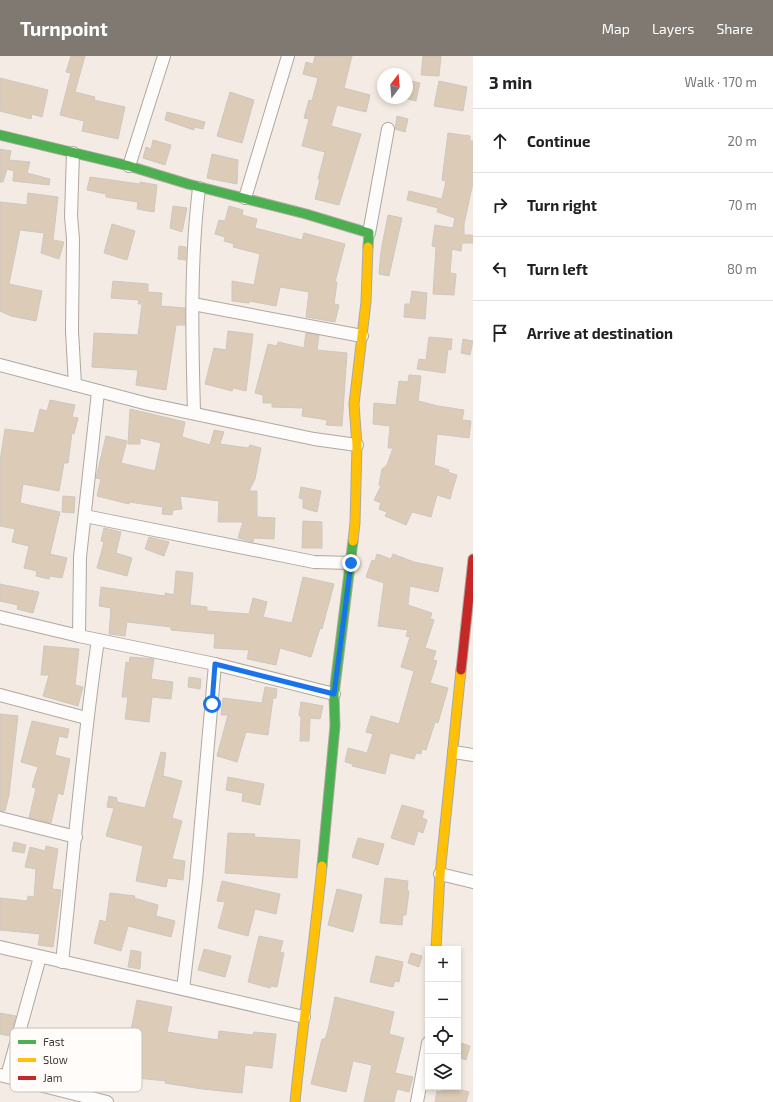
<!DOCTYPE html>
<html lang="en">
<head>
<meta charset="utf-8">
<style>
  :root { --surface:#fff; --page:#f6f6f6; --text:#202124; --muted:#757577; --line:#e0e0e0; --accent:#7f7972 }
  body { margin:0; font-family:"Exo 2",sans-serif; background:var(--page); color:var(--text) }
  .controls { position:absolute; right:12px; bottom:12px; display:grid; overflow:hidden; border-radius:0px; box-shadow:0 2px 6px #0003 }
  .controls button { width:36px; height:36px; display:grid; place-items:center; padding:0; border:0; border-bottom:1px solid var(--line); background:var(--surface); color:var(--text); font:20px sans-serif }
  .compass { position:absolute; left:377px; top:12px; width:36px; height:36px; border-radius:50%; background:var(--surface); box-shadow:0 2px 6px #0003; rotate:16deg }
  .stop { position:absolute; width:12px; height:12px; margin:-9px; border:3px solid #1a73e8; border-radius:50%; background:#fff }
  .stop.end { background:#1a73e8; border-color:#fff; box-shadow:0 1px 4px #0008 }
  .list { margin:0; padding:0; list-style:none }
  h2 { display:flex; justify-content:space-between; align-items:center; height:52px; margin:0; padding:0 16px; font-size:17px }
  h2 small { font-size:13px; font-weight:400; color:var(--muted) }
  .list li { display:grid; grid-template-columns:26px 1fr auto; gap:12px; align-items:center; box-sizing:border-box; height:64px; padding:0 16px; border-top:1px solid var(--line) }
  .list b { display:block; font-size:15px; white-space:nowrap }
  .list em { font-size:13px; font-style:normal; color:var(--muted) }
  .icon { flex:none; width:22px; height:22px; fill:none; stroke:currentColor; stroke-width:2; stroke-linecap:round; stroke-linejoin:round }
  .map { position:relative; flex:none; width:473px; height:1046px; overflow:hidden }
  header { display:flex; align-items:center; gap:24px; box-sizing:border-box; height:56px; padding:0 20px; background:var(--accent); color:#fff }
  header strong { font-size:19px }
  nav { display:flex; gap:22px; margin-inline-start:auto; font-size:14px }
  main { display:flex }
  aside { flex:1; background:var(--surface) }
  .map>svg:first-child { display:block }
  .building { fill:#dbcbb7; stroke:#cec8c1 }
  .lines { fill:none; stroke-linecap:round; stroke-linejoin:round }
  .street-casing { stroke:#aea8a1; stroke-width:14 }
  .fast-casing { stroke:#aea8a1; stroke-width:11 }
  .slow-casing { stroke:#aea8a1; stroke-width:11 }
  .jam-casing { stroke:#aea8a1; stroke-width:11 }
  .street { stroke:#fdfcfb; stroke-width:12 }
  .fast { stroke:#4caf50; stroke-width:9 }
  .slow { stroke:#ffc107; stroke-width:9 }
  .jam { stroke:#c62828; stroke-width:9 }
  .route { stroke:#1a73e8; stroke-width:5 }
  .key { fill:#fffcf9; stroke:#c6c2be; stroke-width:1 }
  .key-label { font-size:11px; fill:#403b34 }
</style>
</head>
<body>
<header>
<strong>Turnpoint</strong>
<nav><a>Map</a><a>Layers</a><a>Share</a></nav>
</header>
<main>
<div class="map">
<svg width="473" height="1046" viewBox="0 0 473 1046">
  <rect width="100%" height="100%" fill="#f4ece4"/>
  <!-- building -->
  <g class="building">
    <polygon points="71,0 85,0 75,36 95,41 94,44 125,51 118,83 82,75 84,65 60,59 71,17 66,16"/>
    <polygon points="315,0 352,0 344,32 370,39 366,56 337,49 331,70 361,78 339,149 315,143 320,123 318,123 325,96 302,90 309,63 304,62 309,44 312,45 318,22 303,18 306,6 313,8"/>
    <polygon points="423,0 441,0 439,20 421,19"/>
    <polygon points="0,22 48,34 42,61 32,58 31,63 0,55"/>
    <polygon points="407,24 420,27 416,45 407,43"/>
    <polygon points="439,25 467,31 463,55 434,50"/>
    <polygon points="230,36 254,44 242,87 217,80"/>
    <polygon points="167,56 205,66 203,73 194,71 194,74 165,64"/>
    <polygon points="397,60 408,63 405,76 395,73"/>
    <polygon points="448,77 470,80 470,85 473,85 473,127 464,168 464,179 473,179 473,187 462,187 461,195 452,193 450,217 456,218 454,239 433,238 436,191 432,190 435,169 453,172 455,162 437,156 438,152 407,144 409,135 442,143 446,125 442,124"/>
    <polygon points="153,84 171,89 165,109 143,102 146,91 151,93"/>
    <polygon points="0,93 11,95 9,104 30,106 27,117 50,123 49,129 13,125 14,115 7,113 3,126 0,126"/>
    <polygon points="212,98 238,104 237,128 207,122"/>
    <polygon points="90,121 140,128 140,126 157,129 154,156 137,153 138,146 106,141 106,138 87,134"/>
    <polygon points="28,137 58,141 53,184 64,186 59,203 41,197 44,177 20,174 9,228 42,235 36,265 11,260 0,255 0,146 27,149"/>
    <polygon points="173,150 187,152 182,176 170,172"/>
    <polygon points="229,150 243,154 242,159 257,163 255,172 302,184 304,177 345,188 335,226 337,226 334,248 339,249 335,266 306,261 309,236 280,231 276,250 249,245 249,247 232,245 232,225 254,229 260,198 233,191 234,188 224,185 225,181 215,178 219,164 225,165"/>
    <polygon points="388,159 402,162 389,220 379,218 381,195"/>
    <polygon points="112,168 135,175 127,204 104,197"/>
    <polygon points="179,190 186,191 186,204 178,203"/>
    <polygon points="113,225 148,228 148,236 162,237 161,250 185,252 185,269 176,269 166,334 136,329 138,314 92,311 94,277 138,279 142,248 138,248 139,244 111,242"/>
    <polygon points="412,235 427,237 425,263 404,261 405,248 410,248"/>
    <polygon points="228,275 253,278 246,335 233,332 232,335 205,328 214,292 226,294"/>
    <polygon points="306,277 319,279 317,294 347,297 342,370 326,369 327,364 302,360 303,352 272,351 272,347 263,347 263,339 255,337 268,288 277,290 278,286 304,292"/>
    <polygon points="429,281 452,283 451,294 448,293 445,317 417,313 419,303 426,304"/>
    <polygon points="463,283 473,285 470,299 461,297"/>
    <polygon points="409,319 421,320 418,345 438,350 464,354 462,364 471,365 469,382 437,378 434,409 449,414 448,416 457,419 450,443 437,439 431,461 412,456 406,469 385,460 387,456 379,453 381,447 374,444 381,430 379,429 382,413 387,409 393,392 388,392 390,370 373,368 374,347 396,349 399,325 408,326"/>
    <polygon points="50,344 75,349 72,361 78,362 74,378 72,377 68,407 64,407 59,435 23,428 20,447 60,456 50,498 67,502 62,522 50,520 49,523 36,520 37,515 24,512 29,490 12,486 15,473 0,470 0,405 5,373 34,377 40,353 47,355"/>
    <polygon points="130,353 185,366 182,381 210,389 214,374 224,376 220,388 248,392 250,389 261,392 255,423 249,435 257,435 257,461 275,462 274,483 254,482 253,486 238,482 243,466 218,466 219,445 180,440 182,453 173,454 172,459 162,458 163,451 129,446 129,448 97,440 101,423 96,422 106,380 127,385 121,407 155,415 161,387 140,382 140,388 128,388"/>
    <polygon points="301,431 321,435 317,456 303,452 303,443 299,442"/>
    <polygon points="63,440 75,441 74,457 62,456"/>
    <polygon points="303,465 322,466 322,492 302,492"/>
    <polygon points="104,472 121,476 116,497 132,502 127,520 97,512 104,486 101,485"/>
    <polygon points="149,481 169,486 164,500 145,493"/>
    <polygon points="377,498 391,503 393,498 414,506 443,512 438,536 410,530 408,549 432,557 430,563 434,564 425,592 436,595 433,604 437,605 430,627 448,632 438,667 435,666 426,694 422,693 421,698 416,697 414,703 390,697 385,718 352,710 353,708 345,706 348,692 367,697 373,678 366,676 371,660 399,668 414,615 401,611 410,581 406,580 408,574 378,570 384,527 366,521 372,504 375,505"/>
    <polygon points="176,515 193,517 190,549 207,551 207,555 249,558 253,542 267,546 263,561 292,567 303,521 334,528 322,573 320,572 311,601 280,592 276,609 247,603 249,594 214,592 215,578 171,574 171,571 127,566 125,580 109,578 111,552 99,550 101,531 165,540 165,537 174,539"/>
    <polygon points="0,528 39,536 33,557 17,553 18,549 0,545"/>
    <polygon points="44,590 79,593 75,629 83,631 78,650 43,640 49,619 41,619"/>
    <polygon points="130,601 154,603 151,623 173,626 171,643 152,641 149,666 125,663 128,641 122,641 126,606 129,607"/>
    <polygon points="189,621 201,623 200,633 188,631"/>
    <polygon points="265,631 277,633 276,642 273,642 268,679 246,676 237,706 217,700 228,659 221,659 223,642 262,647"/>
    <polygon points="301,646 323,650 320,663 310,662 309,685 300,685 301,660 299,660"/>
    <polygon points="0,658 18,660 9,739 5,755 0,755"/>
    <polygon points="32,665 69,673 67,682 59,680 55,699 70,703 63,739 58,737 51,767 29,762 36,732 32,731 38,711 21,706"/>
    <polygon points="161,696 166,697 163,720 182,725 172,762 182,765 172,803 185,805 183,824 168,822 166,831 136,825 143,790 106,780 114,752 107,751 109,740 117,742 117,746 145,752"/>
    <polygon points="228,721 264,728 260,749 242,745 243,737 226,734"/>
    <polygon points="402,749 424,755 422,762 427,764 423,777 418,775 414,789 391,782"/>
    <polygon points="228,777 255,778 254,781 300,784 297,822 225,817"/>
    <polygon points="358,782 384,788 378,809 352,801"/>
    <polygon points="14,786 26,789 24,797 12,795"/>
    <polygon points="46,790 58,793 52,833 61,834 53,891 38,889 40,878 0,874 0,842 27,845 28,840 34,841 36,813 25,811 30,791 45,795"/>
    <polygon points="385,822 408,825 407,835 409,835 406,859 403,859 402,869 380,867"/>
    <polygon points="222,825 280,838 276,858 255,853 248,880 218,872 225,846 217,845"/>
    <polygon points="337,833 362,839 353,876 328,869"/>
    <polygon points="110,837 135,840 134,842 158,849 156,860 175,865 171,881 128,870 121,895 94,887 100,864 106,866"/>
    <polygon points="259,880 283,885 280,896 284,897 277,931 271,930 270,932 248,926"/>
    <polygon points="204,893 231,900 225,921 198,914"/>
    <polygon points="131,894 141,896 140,913 128,911"/>
    <polygon points="411,897 422,900 419,911 408,907"/>
    <polygon points="376,900 403,906 399,926 395,925 393,931 370,926"/>
    <polygon points="335,941 394,956 389,978 404,982 395,1017 413,1021 409,1036 397,1033 394,1046 364,1046 372,1009 353,1005 346,1036 311,1028 322,983 325,983 328,974"/>
    <polygon points="137,944 172,951 167,976 218,984 219,975 253,979 254,976 276,978 272,1012 245,1009 242,1037 202,1033 165,1027 166,1025 128,1021 131,984 129,984"/>
    <polygon points="0,957 16,960 10,980 0,978"/>
    <polygon points="458,986 470,990 466,1004 458,1001"/>
    <polygon points="442,1031 458,1031 458,1033 469,1036 466,1046 435,1046 437,1035 441,1036"/>
  </g>
  <g class="lines">
    <defs>
      <g id="street">
        <polyline points="73,97 71,160 73,183 72,275 75,329"/>
        <polyline points="129,110 164,0"/>
        <polyline points="245,142 288,0"/>
        <polyline points="369,177 388,73"/>
        <polyline points="193,248 362,280"/>
        <polyline points="0,309 148,348 314,383 357,389"/>
        <path d="M194 356C192 282 190 206 199 132"/>
        <polyline points="85,460 314,506 351,507"/>
        <polyline points="0,561 79,580 215,608 334,638"/>
        <polyline points="79,580 80,501 98,336"/>
        <polyline points="0,639 86,662"/>
        <polyline points="454,696 473,699"/>
        <polyline points="0,762 76,781"/>
        <polyline points="440,818 473,826"/>
        <polyline points="0,891 304,961"/>
        <path d="M62 906C74 799 82 691 98 584"/>
        <polyline points="183,933 196,825 215,608"/>
        <polyline points="0,1019 107,1046"/>
        <polyline points="7,1020 40,901"/>
        <polyline points="417,1046 428,987"/>
      </g>
      <g id="fast">
        <polyline points="0,79 129,110 188,128 306,158 369,177 368,191"/>
        <polyline points="322,810 335,670 334,638 353,485"/>
      </g>
      <g id="slow">
        <polyline points="353,485 355,467 357,389 354,348 366,246 368,191"/>
        <polyline points="436,893 440,818 461,614"/>
        <path d="M295 1046C303 967 314 889 322 810"/>
      </g>
      <polyline id="jam" points="461,614 473,503"/>
    </defs>
    <!-- street casing -->
    <use href="#street" class="street-casing"/>
    <!-- fast casing -->
    <use href="#fast" class="fast-casing"/>
    <!-- slow casing -->
    <use href="#slow" class="slow-casing"/>
    <!-- jam casing -->
    <use href="#jam" class="jam-casing"/>
    <!-- street -->
    <use href="#street" class="street"/>
    <!-- fast -->
    <use href="#fast" class="fast"/>
    <!-- slow -->
    <use href="#slow" class="slow"/>
    <!-- jam -->
    <use href="#jam" class="jam"/>
  </g>
  <g class="lines">
    <!-- route -->
    <polyline class="route" points="212,648 215,608 334,638 351,507"/>
  </g>
  <!-- legend -->
  <rect x="10" y="972" width="132" height="64" rx="6" class="key"/>
  <rect x="18" y="984" width="18" height="4" fill="#4caf50"/>
  <rect x="18" y="1002" width="18" height="4" fill="#ffc107"/>
  <rect x="18" y="1020" width="18" height="4" fill="#c62828"/>
  <g class="key-label">
    <text x="43" y="990">Fast</text>
    <text x="43" y="1008">Slow</text>
    <text x="43" y="1026">Jam</text>
  </g>
</svg>
<div class="controls">
<button>+</button>
<button>−</button>
<button><svg class="icon" aria-label="locate" viewBox="0 0 24 24"><circle cx="12" cy="12" r="6"/><path d="M12 2v4M12 18v4M2 12h4M18 12h4"/></svg></button>
<button><svg class="icon" aria-label="layers" viewBox="0 0 24 24"><path d="M12 4l9 5-9 5-9-5zM3 14l9 5 9-5"/></svg></button>
</div>
<svg class="compass" viewBox="-18 -18 36 36"><path d="M0-13l5 13h-10z" fill="#e53935"/><path d="M0 13l5-13h-10z" fill="#757577"/></svg>
<div class="stop" style="left:212px;top:648px"></div>
<div class="stop end" style="left:351px;top:507px"></div>
</div>
<aside>
<h2>3 min<small>Walk · 170 m</small></h2>
<ul class="list">
<li><svg class="icon" aria-label="ahead" viewBox="0 0 24 24"><path d="M12 20V5M6 11l6-6 6 6"/></svg><div><b>Continue</b></div><em>20 m</em></li>
<li><svg class="icon" aria-label="right" viewBox="0 0 24 24"><path d="M7 20v-9h11M14 6l5 5-5 5"/></svg><div><b>Turn right</b></div><em>70 m</em></li>
<li><svg class="icon" aria-label="left" viewBox="0 0 24 24"><path d="M17 20v-9H6M10 6l-5 5 5 5"/></svg><div><b>Turn left</b></div><em>80 m</em></li>
<li><svg class="icon" aria-label="arrive" viewBox="0 0 24 24"><path d="M6 21V4h12l-3 4 3 4H6"/></svg><div><b>Arrive at destination</b></div></li>
</ul>
</aside>
</main>
</body>
</html>
